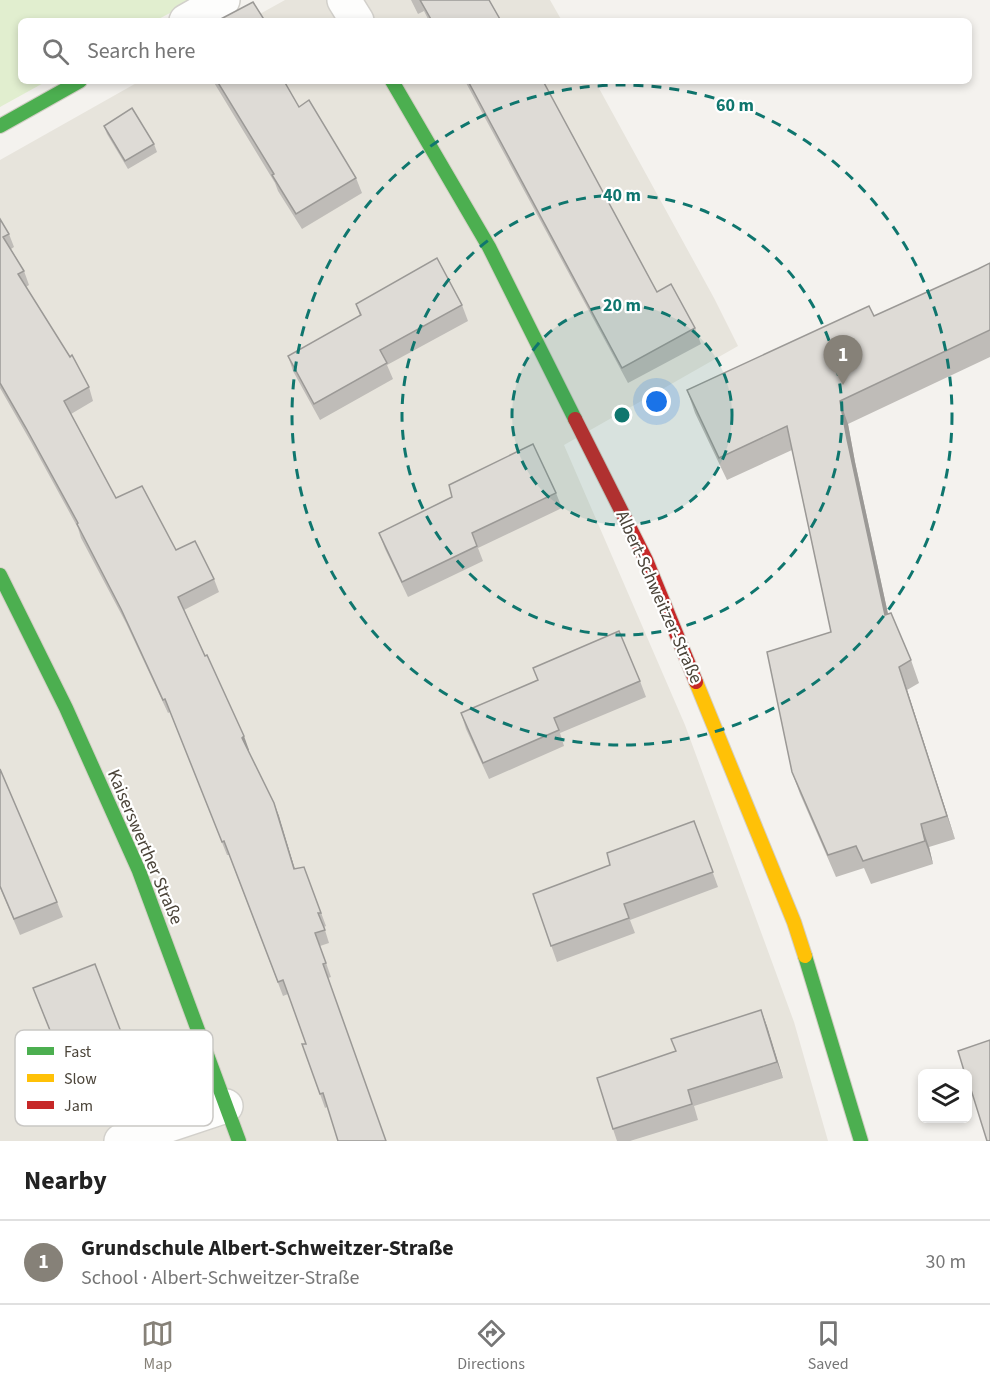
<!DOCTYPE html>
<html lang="en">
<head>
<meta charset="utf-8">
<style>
  :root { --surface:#fff; --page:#f2f2f2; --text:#222; --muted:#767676; --line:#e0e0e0; --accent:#868178 }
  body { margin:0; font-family:"Source Sans 3",sans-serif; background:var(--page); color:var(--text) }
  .controls { position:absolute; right:18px; bottom:18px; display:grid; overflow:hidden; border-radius:9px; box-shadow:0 3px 9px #0003 }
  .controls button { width:54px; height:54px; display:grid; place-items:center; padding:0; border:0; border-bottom:2px solid var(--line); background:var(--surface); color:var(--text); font:30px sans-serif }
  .you { position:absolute; left:657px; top:402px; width:21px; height:21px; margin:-15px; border:4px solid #fff; border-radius:50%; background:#1a73e8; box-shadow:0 0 0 9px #1a73e833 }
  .badge { display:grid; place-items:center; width:39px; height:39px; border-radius:50%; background:var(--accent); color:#fff; font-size:20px; font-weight:700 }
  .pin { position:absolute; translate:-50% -50px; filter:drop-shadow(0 2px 3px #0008) }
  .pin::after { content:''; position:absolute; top:32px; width:21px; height:18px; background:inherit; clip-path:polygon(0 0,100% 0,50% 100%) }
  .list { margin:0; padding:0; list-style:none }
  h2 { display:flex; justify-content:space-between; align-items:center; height:78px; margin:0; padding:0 24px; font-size:26px }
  h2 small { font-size:20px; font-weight:400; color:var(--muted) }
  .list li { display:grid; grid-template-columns:39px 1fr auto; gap:18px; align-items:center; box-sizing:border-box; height:84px; padding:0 24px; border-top:2px solid var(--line) }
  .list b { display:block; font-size:22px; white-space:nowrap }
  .list p { margin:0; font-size:20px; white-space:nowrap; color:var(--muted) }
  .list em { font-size:20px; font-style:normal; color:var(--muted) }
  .icon { flex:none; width:33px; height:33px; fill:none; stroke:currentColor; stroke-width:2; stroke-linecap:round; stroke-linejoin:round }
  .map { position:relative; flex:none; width:990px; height:1141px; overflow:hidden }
  .search { position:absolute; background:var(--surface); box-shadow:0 3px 9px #0003; left:18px; right:18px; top:18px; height:66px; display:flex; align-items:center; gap:15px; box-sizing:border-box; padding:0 21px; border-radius:9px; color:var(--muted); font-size:22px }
  .sheet { height:162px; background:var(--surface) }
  nav { display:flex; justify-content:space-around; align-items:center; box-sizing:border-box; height:84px; border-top:2px solid var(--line); background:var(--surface); font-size:16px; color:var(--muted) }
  nav a { display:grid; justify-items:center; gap:3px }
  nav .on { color:var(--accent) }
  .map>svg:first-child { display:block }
  .residential { fill:#e7e4dc }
  .green { fill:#e1eecf }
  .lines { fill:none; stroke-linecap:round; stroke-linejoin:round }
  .street-casing { stroke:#d2d0cb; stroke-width:36 }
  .fast-casing { stroke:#d3cfc5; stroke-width:16 }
  .slow-casing { stroke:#d3cfc5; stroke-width:16 }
  .jam-casing { stroke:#d3cfc5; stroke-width:16 }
  .street { stroke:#fdfdfc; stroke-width:33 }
  .fast { stroke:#4caf50; stroke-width:14 }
  .slow { stroke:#ffc107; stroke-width:14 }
  .jam { stroke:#c62828; stroke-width:14 }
  .wall { fill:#bfbcb8 }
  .shaded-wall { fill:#9b9996 }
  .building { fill:#dedbd6; stroke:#9b9996; stroke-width:1.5 }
  .ring { fill:none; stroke:#0f766e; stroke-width:3; stroke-dasharray:10 8 }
  .labels { text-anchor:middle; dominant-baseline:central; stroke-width:4.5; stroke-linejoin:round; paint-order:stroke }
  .street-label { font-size:18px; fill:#4b4439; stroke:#fff }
  .key { fill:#fff; stroke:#c9c7c4; stroke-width:1.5 }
  .key-label { font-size:16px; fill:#4b4439 }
  .centre { fill:#0f766e; stroke:#fff; stroke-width:3 }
  .ring-label { font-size:18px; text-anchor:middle; font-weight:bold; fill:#0f766e; stroke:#fff; stroke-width:4.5; stroke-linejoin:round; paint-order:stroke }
</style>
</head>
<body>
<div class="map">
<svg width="990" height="1141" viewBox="0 0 990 1141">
  <rect width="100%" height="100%" fill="#f4f2ee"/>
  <!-- residential -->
  <g class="residential">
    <polygon points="285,0 550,0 562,21 247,21"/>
    <polygon points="140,81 595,81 714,298 738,346 564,445 685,725 794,1022 828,1141 0,1141 0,160"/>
  </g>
  <!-- green -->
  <polygon class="green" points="0,0 194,0 155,21 21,21 21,81 47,81 0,107"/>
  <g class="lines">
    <defs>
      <g id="street">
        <polyline points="344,0 357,21"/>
        <polyline points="186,21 223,0"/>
        <polyline points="121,1141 226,1106"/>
      </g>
      <g id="fast">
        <polyline points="392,81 489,247 575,419"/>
        <polyline points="0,126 80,81"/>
        <polyline points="0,575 66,708 139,871 239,1141"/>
        <polyline points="805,956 861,1141"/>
      </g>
      <polyline id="slow" points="696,682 794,922 805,956"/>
      <polyline id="jam" points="575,419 646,560 696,682"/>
    </defs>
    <!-- street casing -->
    <use href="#street" class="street-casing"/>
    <!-- fast casing -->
    <use href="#fast" class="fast-casing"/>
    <!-- slow casing -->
    <use href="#slow" class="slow-casing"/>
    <!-- jam casing -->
    <use href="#jam" class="jam-casing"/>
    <!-- street -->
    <use href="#street" class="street"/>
    <!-- fast -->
    <use href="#fast" class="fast"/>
    <!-- slow -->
    <use href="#slow" class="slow"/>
    <!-- jam -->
    <use href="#jam" class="jam"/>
  </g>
  <!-- wall -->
  <g class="wall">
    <polygon points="411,0 489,0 501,21 429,21 424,11 418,14"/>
    <polygon points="213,81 284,81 299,107 356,178 362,193 302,229 278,191 275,183"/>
    <polygon points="465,81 543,81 657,292 695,328 701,344 628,383"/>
    <polygon points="104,126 154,144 157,152 128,169 107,134"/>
    <polygon points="0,219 9,234 14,247 11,249 24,271 29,285 26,287 89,387 93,401 71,414 116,498 176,550 214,579 219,592 184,610 249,750 248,751 274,803 295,869 304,867 326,926 324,927 329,943 320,946 331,977 328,978 327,1107 325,1108 302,1044 306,1044 288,994 283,996 229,855 227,855 170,712 168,713 126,623 81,538 78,528 31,442 0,388"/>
    <polygon points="990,263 990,357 848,424 855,462 888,614 911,660 919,683 907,690 955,839 929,847 933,864 871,884 864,868 836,877 800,794 792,772 831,632 792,450 727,480 695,413 687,390 874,316 978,269"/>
    <polygon points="356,304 462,305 468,321 387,365 393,379 320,420 293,371 288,356 360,316"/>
    <polygon points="556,493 562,508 478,548 483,561 408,597 385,549 379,533"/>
    <polygon points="640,681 646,697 560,733 564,746 489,779 466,729 461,713"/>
    <polygon points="0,769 57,902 63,917 20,935 0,888"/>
    <polygon points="694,821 718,887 630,920 635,933 557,962 533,894 610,865"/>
    <polygon points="95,964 141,1087 82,1110 33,988"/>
    <polygon points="761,1010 783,1078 694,1106 698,1120 630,1141 617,1141 613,1129 676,1051"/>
  </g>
  <!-- shaded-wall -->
  <g class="shaded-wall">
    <polygon points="840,401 848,424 855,462 893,637 885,615 847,439"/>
    <polygon points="899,667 907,690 955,839 947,816"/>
    <polygon points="244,736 249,750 246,752 242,738"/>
    <polygon points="274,803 279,816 299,883 294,869"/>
    <polygon points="921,824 929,847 933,864 925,841"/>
    <polygon points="761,1010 767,1026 783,1078 777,1062"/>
  </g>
  <!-- building -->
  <g class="building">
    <polygon points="420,0 489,0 501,21 432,21"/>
    <polygon points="253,2 265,21 217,21"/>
    <polygon points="217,81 284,81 299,107 309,100 356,178 296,214 272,175 274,174"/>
    <polygon points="468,81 543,81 657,292 671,284 695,328 622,368"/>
    <polygon points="132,108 154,144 125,161 104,126"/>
    <polygon points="0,219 9,234 3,237 24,271 18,274 70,357 72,355 89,387 64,401 116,498 142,486 176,550 195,541 214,579 178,597 205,656 207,655 244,736 242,738 274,803 294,869 304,867 321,913 318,913 325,930 315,933 326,963 323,964 386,1141 338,1141 323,1093 320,1094 302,1044 306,1044 283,980 278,982 224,841 222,842 165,699 163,700 121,609 77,524 78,523 26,428 0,383"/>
    <polygon points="437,258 462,305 380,350 387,363 314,404 288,356 361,315 356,304"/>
    <polygon points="990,263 990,330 840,401 847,439 885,615 891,613 911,660 899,667 947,816 921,824 925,841 863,861 856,846 828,855 792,772 767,652 831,632 787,426 719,458 687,390 869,306 874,316 978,269"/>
    <polygon points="533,444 556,493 472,533 477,546 402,582 379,533 452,497 449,485"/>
    <polygon points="619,631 640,681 554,718 559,730 483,763 461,713 538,680 533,668"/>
    <polygon points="0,769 57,902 14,919 0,886"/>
    <polygon points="694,821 713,872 624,904 629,918 551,946 533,894 610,865 607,853"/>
    <polygon points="95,964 136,1071 76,1095 33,988"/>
    <polygon points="761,1010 777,1062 688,1090 692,1104 613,1129 597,1078 676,1051 671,1039"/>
    <polygon points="990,1040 990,1141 987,1141 968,1080 968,1074 965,1074 958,1051"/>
  </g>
  <!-- distance rings -->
  <circle cx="622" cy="415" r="110" fill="#0f766e" fill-opacity=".12"/>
  <g class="ring">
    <circle cx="622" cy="415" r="110"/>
    <circle cx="622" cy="415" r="220"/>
    <circle cx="622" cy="415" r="330"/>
  </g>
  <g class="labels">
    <!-- street labels -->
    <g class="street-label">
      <text transform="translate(659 597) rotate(66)">Albert-Schweitzer-Straße</text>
      <text transform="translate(145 847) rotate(67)">Kaiserswerther Straße</text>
    </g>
  </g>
  <!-- legend -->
  <rect x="15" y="1030" width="198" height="96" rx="9" class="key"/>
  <rect x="27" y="1047" width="27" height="8" fill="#4caf50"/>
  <rect x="27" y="1074" width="27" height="8" fill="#ffc107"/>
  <rect x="27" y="1101" width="27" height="8" fill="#c62828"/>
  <g class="key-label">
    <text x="64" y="1057">Fast</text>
    <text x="64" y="1084">Slow</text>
    <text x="64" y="1111">Jam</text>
  </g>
  <circle cx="622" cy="415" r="9" class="centre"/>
  <g class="ring-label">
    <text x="735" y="111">60 m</text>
    <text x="622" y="201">40 m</text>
    <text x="622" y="311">20 m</text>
  </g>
</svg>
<div class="controls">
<button><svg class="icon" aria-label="layers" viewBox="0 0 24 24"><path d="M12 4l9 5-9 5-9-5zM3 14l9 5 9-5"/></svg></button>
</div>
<div class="you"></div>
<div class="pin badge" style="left:843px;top:385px">1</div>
<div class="search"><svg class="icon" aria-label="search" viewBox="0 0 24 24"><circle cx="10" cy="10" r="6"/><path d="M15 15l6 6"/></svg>Search here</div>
</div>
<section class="sheet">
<h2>Nearby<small></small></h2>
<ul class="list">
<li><span class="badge">1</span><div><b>Grundschule Albert-Schweitzer-Straße</b><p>School · Albert-Schweitzer-Straße</p></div><em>30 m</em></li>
</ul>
</section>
<nav>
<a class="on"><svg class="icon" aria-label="map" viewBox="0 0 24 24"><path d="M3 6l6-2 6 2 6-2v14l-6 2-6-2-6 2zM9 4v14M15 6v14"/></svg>Map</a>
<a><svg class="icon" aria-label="directions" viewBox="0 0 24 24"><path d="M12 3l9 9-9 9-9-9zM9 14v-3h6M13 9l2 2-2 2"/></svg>Directions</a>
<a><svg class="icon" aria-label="saved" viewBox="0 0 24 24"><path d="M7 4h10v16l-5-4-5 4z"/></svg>Saved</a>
</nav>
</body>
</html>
